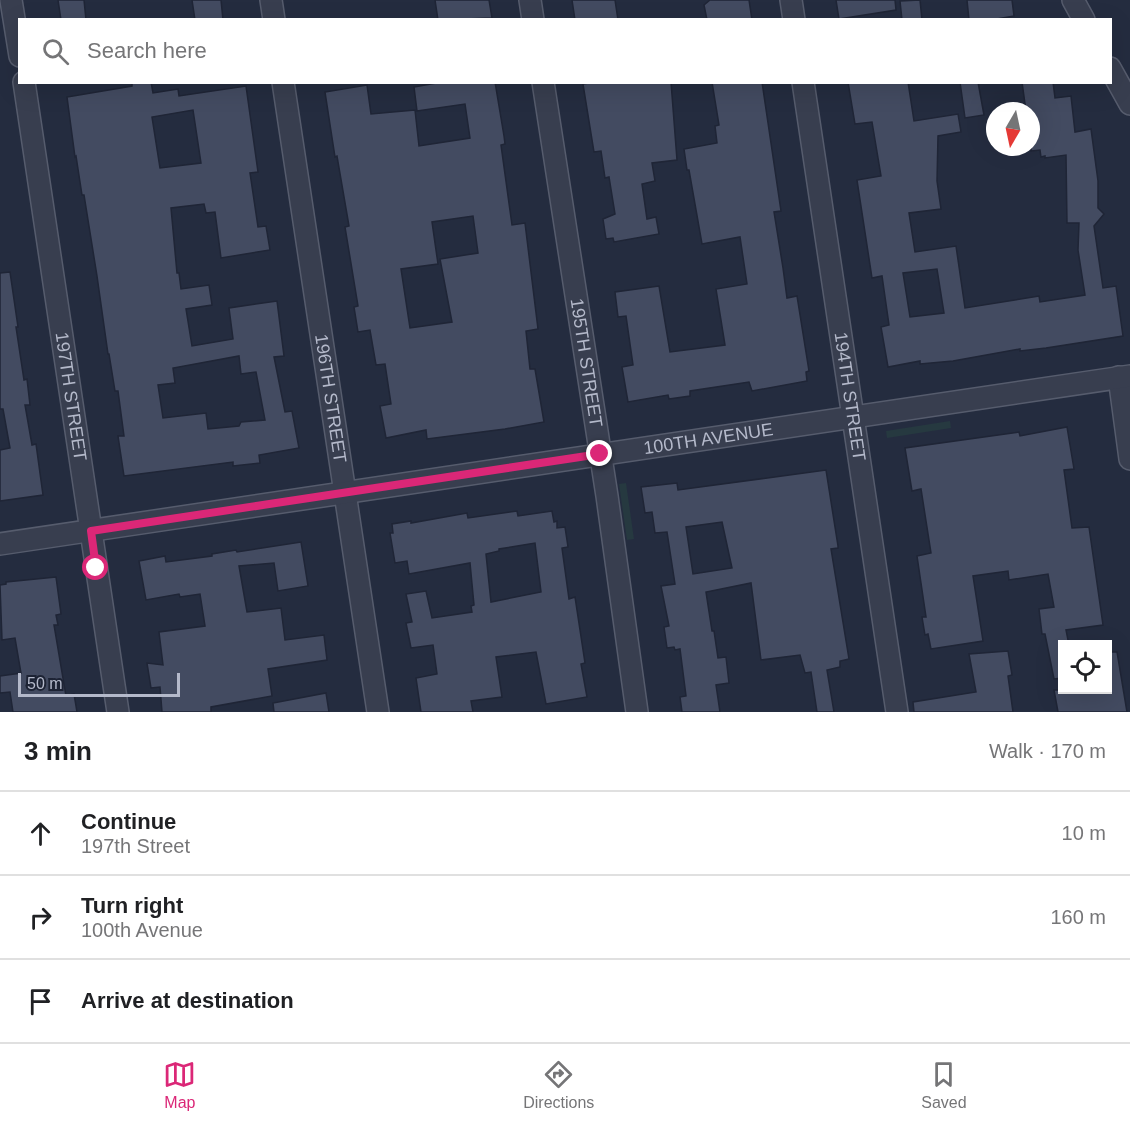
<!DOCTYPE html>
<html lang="en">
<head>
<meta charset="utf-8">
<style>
  :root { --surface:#fff; --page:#f2f2f2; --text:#202124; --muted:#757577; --line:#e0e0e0; --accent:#db2777 }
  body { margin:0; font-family:Arial,sans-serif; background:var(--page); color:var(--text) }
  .controls { position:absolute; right:18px; bottom:18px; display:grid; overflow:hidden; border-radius:0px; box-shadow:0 6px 24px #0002 }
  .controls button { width:54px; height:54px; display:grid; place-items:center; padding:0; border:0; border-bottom:2px solid var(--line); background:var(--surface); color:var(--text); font:30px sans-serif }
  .compass { position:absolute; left:986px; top:102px; width:54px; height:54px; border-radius:50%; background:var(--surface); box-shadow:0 6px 24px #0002; rotate:189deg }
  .scale { position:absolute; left:18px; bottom:15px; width:162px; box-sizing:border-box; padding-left:6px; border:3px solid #b4b9ca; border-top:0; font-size:16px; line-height:21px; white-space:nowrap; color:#b4b9ca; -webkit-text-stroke:4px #1d2334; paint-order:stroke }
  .stop { position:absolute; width:18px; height:18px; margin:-14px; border:4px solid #db2777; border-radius:50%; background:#fff }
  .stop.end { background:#db2777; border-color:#fff; box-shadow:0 2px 6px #0008 }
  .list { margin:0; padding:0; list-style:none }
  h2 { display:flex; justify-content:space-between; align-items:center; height:78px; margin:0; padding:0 24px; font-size:26px }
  h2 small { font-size:20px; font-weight:400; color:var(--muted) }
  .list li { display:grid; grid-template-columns:39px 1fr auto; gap:18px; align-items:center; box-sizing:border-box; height:84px; padding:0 24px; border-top:2px solid var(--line) }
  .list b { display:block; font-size:22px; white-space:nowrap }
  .list p { margin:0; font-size:20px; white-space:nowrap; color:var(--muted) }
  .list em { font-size:20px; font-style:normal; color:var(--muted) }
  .icon { flex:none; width:33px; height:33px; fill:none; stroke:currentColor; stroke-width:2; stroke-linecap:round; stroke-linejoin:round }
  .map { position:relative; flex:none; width:1130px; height:712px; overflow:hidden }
  .search { position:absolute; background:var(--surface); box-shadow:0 6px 24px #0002; left:18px; right:18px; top:18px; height:66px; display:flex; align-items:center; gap:15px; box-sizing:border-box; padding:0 21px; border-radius:0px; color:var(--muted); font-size:22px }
  .sheet { height:330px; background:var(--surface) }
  nav { display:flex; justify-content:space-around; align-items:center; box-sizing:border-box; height:84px; border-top:2px solid var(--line); background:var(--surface); font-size:16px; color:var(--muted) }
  nav a { display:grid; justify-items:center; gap:3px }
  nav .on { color:var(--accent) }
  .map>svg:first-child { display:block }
  .green { fill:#263940 }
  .building { fill:#434b61; stroke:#1f2536; stroke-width:1.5; fill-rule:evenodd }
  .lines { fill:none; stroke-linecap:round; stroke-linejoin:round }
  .minor-casing { stroke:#565c6d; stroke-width:24 }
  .minor { stroke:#383e4f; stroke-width:21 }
  .route { stroke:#db2777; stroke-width:8 }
  .labels { text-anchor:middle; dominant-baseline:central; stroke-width:4.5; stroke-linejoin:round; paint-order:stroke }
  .street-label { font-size:18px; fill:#b4b9ca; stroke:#1d2334 }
</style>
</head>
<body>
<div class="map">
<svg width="1130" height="712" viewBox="0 0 1130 712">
  <rect width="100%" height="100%" fill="#242c3f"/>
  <!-- green -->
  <g class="green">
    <polygon points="950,421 951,428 887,438 886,431"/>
    <polygon points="626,483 634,539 627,540 619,484"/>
  </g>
  <!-- building -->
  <g class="building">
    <polygon points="58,0 84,0 86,20 61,20"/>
    <polygon points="192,0 221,0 223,20 195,20"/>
    <polygon points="435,0 489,0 492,18 438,20"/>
    <polygon points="572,0 615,0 618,20 575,20"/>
    <polygon points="710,0 749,0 752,20 707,20 704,5"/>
    <polygon points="836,0 895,0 896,10 839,19"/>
    <polygon points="920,0 922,20 902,20 900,1"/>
    <polygon points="967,0 1012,0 1014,16 991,20 969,20"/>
    <path d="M132 82H151L153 93 178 89 179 96 246 86 258 172 250 173 258 227 266 226 270 250 221 258 215 212 206 213 204 204 171 208 177 273H179L181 289 209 285 212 305 186 309 192 346 233 339 229 308 277 301 284 356 274 357 285 412 292 411 299 448 259 455 260 463 233 466V462L124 476 118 436H124L118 391H115L109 354H108L97 276 84 195H82L76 156 75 157 67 97 132 86ZM193 110 201 163 160 168 152 117ZM239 356 241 374 256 372 265 420 241 422 239 426 208 429 206 413 163 418 158 385 175 383 173 368Z"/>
    <path d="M442 82H495L504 136 505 144 501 145 512 225 525 223 538 329 526 331 530 369H535L544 422 505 429 427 439 426 430 386 438 380 406 391 404 385 364 376 365 370 330 358 332 354 307 358 306 345 227 349 226 337 156 335 157 325 92 367 85 371 114 415 110 419 146 470 138 465 104 417 111 414 87ZM473 216 478 253 440 259 452 322 410 328 401 269 438 264 432 222Z"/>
    <polygon points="594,82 671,82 677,160 652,163 655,181 642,184 647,219 656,217 659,234 614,242 613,238 606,239 603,219 615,214 609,177 605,178 601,151 594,152 583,84"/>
    <polygon points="712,82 762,82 781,211 774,212 783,268 787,298 797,296 809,371 806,372 807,381 752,391 749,382 690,391 690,396 669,399 668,395 628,402 622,367 633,365 626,316 618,317 615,292 659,286 670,352 725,345 716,289 747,284 740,237 702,244 689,170 687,170 684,149 717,143 715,126 719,125"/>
    <path d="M848 82H908L914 121 958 114 961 132 938 136 937 181 941 209 909 213 915 252 956 246 965 308 1039 296 1040 302 1085 295 1078 250 1079 223H1067L1066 155 1045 158V156L1041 157 1040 150 1031 151V111H1026L1022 82H1053L1055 98 1071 96 1075 132 1091 129 1098 181V208L1104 214 1094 226 1103 288 1116 286 1123 336 1046 348 1020 351V349L953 361 920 364V361L888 367 881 327 889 325 882 276 872 278 857 180 881 176 872 122 855 124ZM937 269 944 313 910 317 903 273Z"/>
    <polygon points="960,82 978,82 984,115 965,118"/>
    <polygon points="10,272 18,327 16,327 24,380 27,379 30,405 25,405 32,445 36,444 43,495 0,501 0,450 10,448 3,409 0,409 0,273"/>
    <polygon points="1067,427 1074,469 1064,470 1072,528 1089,527 1103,625 1066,630 1069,645 1062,645 1062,678 1054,679 1045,634 1042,634 1039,609 1054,607 1048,574 1009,580 1008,571 973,576 983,641 931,649 928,634 925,635 922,617 926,617 917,556 931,553 921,489 912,491 905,448 1019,432 1020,436"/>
    <path d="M826 470 838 546V548L831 549 849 659 840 661V667L827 670 834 712H817L811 672 805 673 800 655 761 660 751 583 706 592 712 631H714L718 658 726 657 729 683 716 685 720 712H682L680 697 686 696 680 649 675 650 674 647 667 648 664 627 669 626 661 586 675 584 667 532 655 533 652 512 645 513 641 487 677 483 678 490ZM722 522 732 568 693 574 686 527Z"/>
    <path d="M517 511 518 516 552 511 554 522 557 521V528L565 527 568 547 562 548 569 599 575 597 585 663 581 664 587 697 546 704 536 652 496 657 502 697 471 701 473 712H421L416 678 437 674 433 645 411 648 406 623 412 622 406 594 426 591 432 618 472 612 471 606 474 605 470 563 409 574 407 561 395 563 390 533H393L392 524 411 521V523L467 513 468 518ZM535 543 541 592 491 602 486 554 499 551V549Z"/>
    <polygon points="301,542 308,586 278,591 274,563 239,566 247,612 281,608 285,640 324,635 327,660 268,669 272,696 211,707 211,712 162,712 160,687 151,688 147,663 163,665 159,632 205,626 200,594 180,597 179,594 146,600 139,561 165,556 166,562 212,556 212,554 236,550 237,552"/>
    <polygon points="56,577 61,614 56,615 58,625 54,625 66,696 74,694 77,712 13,712 10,692 0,693 0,676 21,673 15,638 2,640 0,585 6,584 6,582"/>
    <polygon points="1008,651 1012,675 1008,676 1013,712 914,712 913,702 976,692 969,654"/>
    <polygon points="1107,652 1117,652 1127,712 1058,712 1054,690 1107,690"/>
    <polygon points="326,693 329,712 274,712 273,703"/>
  </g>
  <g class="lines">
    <defs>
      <g id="minor">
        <polyline points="11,0 20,56"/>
        <polyline points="271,0 274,20"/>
        <polyline points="530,0 533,20"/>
        <polyline points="791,0 794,20"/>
        <polyline points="1073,0 1084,20"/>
        <polyline points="1110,68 1130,104"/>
        <path id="s1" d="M24 82 118 712"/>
        <path id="s2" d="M283 82 378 712"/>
        <path id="s3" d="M543 82 607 496 637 712"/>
        <path id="s4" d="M803 82 897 712"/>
        <polyline points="1119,377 1130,459"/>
        <path id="s5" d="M0 544 1130 376"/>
      </g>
    </defs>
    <!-- minor casing -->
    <use href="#minor" class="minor-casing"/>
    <!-- minor -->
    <use href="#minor" class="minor"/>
  </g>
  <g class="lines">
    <!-- route -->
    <polyline class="route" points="96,568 91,531 600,454"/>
  </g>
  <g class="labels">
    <!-- street labels -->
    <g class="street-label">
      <text stroke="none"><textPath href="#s3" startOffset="284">195TH STREET</textPath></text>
      <text stroke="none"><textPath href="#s1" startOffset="318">197TH STREET</textPath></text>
      <text stroke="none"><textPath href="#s2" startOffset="320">196TH STREET</textPath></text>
      <text stroke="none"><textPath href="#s4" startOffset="318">194TH STREET</textPath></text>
      <text stroke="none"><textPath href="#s5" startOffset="716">100TH AVENUE</textPath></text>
    </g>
  </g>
</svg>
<div class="controls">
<button><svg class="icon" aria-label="locate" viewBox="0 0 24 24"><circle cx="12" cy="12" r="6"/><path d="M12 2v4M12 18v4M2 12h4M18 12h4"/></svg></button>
</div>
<svg class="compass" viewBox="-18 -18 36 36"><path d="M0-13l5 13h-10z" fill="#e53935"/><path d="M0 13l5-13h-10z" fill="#757577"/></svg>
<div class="scale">50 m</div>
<div class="stop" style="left:96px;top:568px"></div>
<div class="stop end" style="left:600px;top:454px"></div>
<div class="search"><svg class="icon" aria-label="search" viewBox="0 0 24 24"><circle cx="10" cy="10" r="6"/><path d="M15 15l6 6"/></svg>Search here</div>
</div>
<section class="sheet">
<h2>3 min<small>Walk · 170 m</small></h2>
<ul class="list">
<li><svg class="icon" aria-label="ahead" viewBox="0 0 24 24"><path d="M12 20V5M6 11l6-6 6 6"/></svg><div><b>Continue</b><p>197th Street</p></div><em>10 m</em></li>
<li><svg class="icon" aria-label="right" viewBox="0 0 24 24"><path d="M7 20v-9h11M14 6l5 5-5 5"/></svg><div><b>Turn right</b><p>100th Avenue</p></div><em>160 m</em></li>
<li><svg class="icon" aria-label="arrive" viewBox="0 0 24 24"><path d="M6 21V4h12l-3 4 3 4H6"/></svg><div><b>Arrive at destination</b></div></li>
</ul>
</section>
<nav>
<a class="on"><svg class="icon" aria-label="map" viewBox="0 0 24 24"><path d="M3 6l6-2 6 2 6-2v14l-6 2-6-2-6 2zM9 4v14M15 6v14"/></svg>Map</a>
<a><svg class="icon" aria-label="directions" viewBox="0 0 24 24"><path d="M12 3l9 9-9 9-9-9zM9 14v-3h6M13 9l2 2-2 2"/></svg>Directions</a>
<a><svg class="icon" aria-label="saved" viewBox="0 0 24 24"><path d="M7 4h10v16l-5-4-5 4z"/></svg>Saved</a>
</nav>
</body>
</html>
